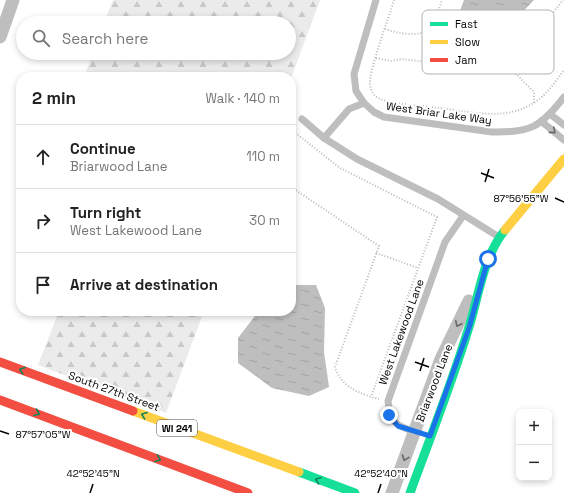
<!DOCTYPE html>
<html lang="en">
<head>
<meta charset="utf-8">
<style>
  :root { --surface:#fff; --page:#f2f2f2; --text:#222; --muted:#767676; --line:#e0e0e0 }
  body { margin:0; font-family:"Space Grotesk",sans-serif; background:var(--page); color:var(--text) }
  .controls { position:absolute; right:12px; bottom:12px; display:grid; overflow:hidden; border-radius:8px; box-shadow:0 2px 6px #0003 }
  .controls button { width:36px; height:36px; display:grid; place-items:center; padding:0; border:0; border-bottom:1px solid var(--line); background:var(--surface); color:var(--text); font:20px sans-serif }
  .stop { position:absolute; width:12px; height:12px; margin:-9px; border:3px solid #1a73e8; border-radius:50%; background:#fff }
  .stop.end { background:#1a73e8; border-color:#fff; box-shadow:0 1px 4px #0008 }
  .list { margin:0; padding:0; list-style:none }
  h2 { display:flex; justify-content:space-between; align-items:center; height:52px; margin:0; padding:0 16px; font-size:17px }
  h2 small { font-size:13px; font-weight:400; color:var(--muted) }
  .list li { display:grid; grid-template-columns:26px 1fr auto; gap:12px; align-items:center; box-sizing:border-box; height:64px; padding:0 16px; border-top:1px solid var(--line) }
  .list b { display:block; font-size:15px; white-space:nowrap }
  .list p { margin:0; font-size:13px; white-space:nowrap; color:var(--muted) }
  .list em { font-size:13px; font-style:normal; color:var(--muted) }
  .icon { flex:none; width:22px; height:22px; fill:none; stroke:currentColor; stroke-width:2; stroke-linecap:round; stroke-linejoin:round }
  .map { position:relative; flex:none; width:564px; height:493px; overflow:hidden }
  .search { position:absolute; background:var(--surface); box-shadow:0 2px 6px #0003; left:16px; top:16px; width:280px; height:44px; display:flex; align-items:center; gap:10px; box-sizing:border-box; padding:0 14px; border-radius:22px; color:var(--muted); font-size:15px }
  .panel { position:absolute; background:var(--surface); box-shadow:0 2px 6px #0003; left:16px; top:72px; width:280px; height:244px; border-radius:16px }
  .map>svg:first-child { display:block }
  .forest { fill:url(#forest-firs) }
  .water { fill:url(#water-ripples) }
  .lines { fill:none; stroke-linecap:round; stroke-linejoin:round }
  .path { stroke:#b9b9b9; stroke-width:2; stroke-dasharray:1 2; stroke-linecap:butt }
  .lane { stroke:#bebebe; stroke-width:7 }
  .street { stroke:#bebebe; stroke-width:13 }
  .fast { stroke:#16e098; stroke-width:9 }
  .slow { stroke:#ffcf43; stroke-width:9 }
  .jam { stroke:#f24e42; stroke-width:9 }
  .oneway { stroke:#686868 }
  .oneway2 { stroke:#0d865b }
  .route { stroke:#1a73e8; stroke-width:5 }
  .ticks { fill:none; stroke:#000; stroke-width:1.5 }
  .labels { text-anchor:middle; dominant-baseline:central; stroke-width:4; stroke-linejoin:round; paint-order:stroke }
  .shield { fill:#fff; stroke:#4c4c4c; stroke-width:1 }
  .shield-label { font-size:10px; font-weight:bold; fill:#000 }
  .street-label { font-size:11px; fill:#000; stroke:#fff }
  .key { fill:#fff; stroke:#b2b2b2; stroke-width:1 }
  .key-label { font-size:11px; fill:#000 }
  .ticks-label { font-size:10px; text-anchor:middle; fill:#000; stroke:#fff; stroke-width:4; stroke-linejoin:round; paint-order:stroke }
</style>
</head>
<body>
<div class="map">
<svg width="564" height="493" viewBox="0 0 564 493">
  <defs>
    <pattern id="forest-firs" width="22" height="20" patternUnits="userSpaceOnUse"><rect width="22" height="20" fill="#ebebeb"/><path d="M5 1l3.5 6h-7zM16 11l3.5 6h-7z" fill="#c8c8c8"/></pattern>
    <pattern id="water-ripples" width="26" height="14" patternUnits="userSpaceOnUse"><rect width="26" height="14" fill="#bebebe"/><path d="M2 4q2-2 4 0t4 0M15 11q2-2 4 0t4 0" fill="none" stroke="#a2a2a2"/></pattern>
  </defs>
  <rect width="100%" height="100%" fill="#fff"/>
  <!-- forest -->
  <g class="forest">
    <polygon points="113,0 320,0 291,78 84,77 93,53 289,53 289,23 104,23"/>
    <polygon points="59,311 204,311 166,413 38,365"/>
  </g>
  <!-- water -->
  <g class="water">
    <polygon points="464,0 534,0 492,44 471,49 457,42 454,27"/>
    <polygon points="291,285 316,285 325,308 324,352 329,387 309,396 272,388 238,363 238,338 258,312 291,311"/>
  </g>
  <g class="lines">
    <!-- path -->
    <g class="path">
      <path d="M394 0C389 18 369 69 370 84 371 92 374 96 380 99 399 105 421 106 441 108 478 113 515 123 545 94 552 87 558 78 564 70"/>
      <path d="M385 29C397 33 422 39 431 27 436 20 439 9 442 0"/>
      <polyline points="376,58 391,61 402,59 515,73 534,92 534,103"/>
      <polyline points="513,73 513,63 563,0"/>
      <polyline points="293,131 340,168 437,217 371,397"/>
      <polyline points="291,140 292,133 297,127"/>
      <path d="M291 187 379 246 335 367C341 387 360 394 379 399"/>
      <polyline points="376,253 418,268"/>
    </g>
    <!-- lane -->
    <g class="lane">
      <path d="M376 0 354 74 356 91 364 103 374 112 384 117 492 132C530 133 541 127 564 97"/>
      <polyline points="550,114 564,125"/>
      <polyline points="302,119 324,138 357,159 438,199 499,237"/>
      <polyline points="541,121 564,140"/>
      <polyline points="324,138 349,109 364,103"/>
      <path d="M416 432C396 426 390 423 388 401L445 242 463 216"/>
    </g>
    <!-- street -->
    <g class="street">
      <polyline points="0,37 13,0"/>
      <polyline points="392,493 441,359 469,301"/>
    </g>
    <!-- fast -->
    <g class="fast">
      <polyline points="299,472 355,493"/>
      <path d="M410 493C430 438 452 383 469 327 479 295 483 257 505 230"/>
    </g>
    <!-- slow -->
    <g class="slow">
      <polyline points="505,230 564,159"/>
      <polyline points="133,411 299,472"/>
    </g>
    <!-- jam -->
    <g class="jam">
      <polyline points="0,362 133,411"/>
      <polyline points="0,400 248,493"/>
    </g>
  </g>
  <!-- one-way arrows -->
  <defs><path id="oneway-chevron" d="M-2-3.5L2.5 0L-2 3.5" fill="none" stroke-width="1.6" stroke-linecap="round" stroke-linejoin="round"/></defs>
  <g class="oneway">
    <use href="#oneway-chevron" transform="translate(553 131) rotate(40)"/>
    <use href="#oneway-chevron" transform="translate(458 324) rotate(116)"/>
    <use href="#oneway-chevron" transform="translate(405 458) rotate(110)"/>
  </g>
  <g class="oneway2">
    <use href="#oneway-chevron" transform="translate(22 370) rotate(-160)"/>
    <use href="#oneway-chevron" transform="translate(37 413) rotate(21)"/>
    <use href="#oneway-chevron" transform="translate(144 415) rotate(-160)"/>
    <use href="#oneway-chevron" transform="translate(158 459) rotate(21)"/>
    <use href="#oneway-chevron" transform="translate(318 480) rotate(-160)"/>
  </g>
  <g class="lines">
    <!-- route -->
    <polyline class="route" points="389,415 398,426 430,436 469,328 488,259"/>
  </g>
  <!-- ticks -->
  <path class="ticks" d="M481 173 494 178M485 182 489 169M555 198 564 202M415 362 429 367M420 371 424 358M0 431 9 434M90 493 93 484M378 493 381 484"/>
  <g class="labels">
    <!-- shield labels -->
    <rect class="shield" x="157" y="420" width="40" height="16" rx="3"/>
    <g class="shield-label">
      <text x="177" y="428">WI 241</text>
    </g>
    <!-- street labels -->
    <g class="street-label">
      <text transform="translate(439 113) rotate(8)">West Briar Lake Way</text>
      <text transform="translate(401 332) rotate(-70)">West Lakewood Lane</text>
      <text transform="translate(434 383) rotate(-69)">Briarwood Lane</text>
      <text transform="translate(114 391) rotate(20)">South 27th Street</text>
    </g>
  </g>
  <!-- legend -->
  <rect x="422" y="10" width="132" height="64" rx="6" class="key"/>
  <rect x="430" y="22" width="18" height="4" fill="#16e098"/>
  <rect x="430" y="40" width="18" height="4" fill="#ffcf43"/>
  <rect x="430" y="58" width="18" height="4" fill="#f24e42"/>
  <g class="key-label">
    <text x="455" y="28">Fast</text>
    <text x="455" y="46">Slow</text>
    <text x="455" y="64">Jam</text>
  </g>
  <g class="ticks-label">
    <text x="521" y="202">87°56'55"W</text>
    <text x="43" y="438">87°57'05"W</text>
    <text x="93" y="477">42°52'45"N</text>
    <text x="381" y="477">42°52'40"N</text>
  </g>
</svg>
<div class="controls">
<button>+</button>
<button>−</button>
</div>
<div class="stop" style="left:488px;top:259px"></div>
<div class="stop end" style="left:389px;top:415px"></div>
<div class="search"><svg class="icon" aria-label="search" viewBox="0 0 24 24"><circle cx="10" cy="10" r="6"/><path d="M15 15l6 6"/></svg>Search here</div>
<section class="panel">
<h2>2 min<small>Walk · 140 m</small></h2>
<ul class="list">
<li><svg class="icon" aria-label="ahead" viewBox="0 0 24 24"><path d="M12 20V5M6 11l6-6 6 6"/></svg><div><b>Continue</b><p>Briarwood Lane</p></div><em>110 m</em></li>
<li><svg class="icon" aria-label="right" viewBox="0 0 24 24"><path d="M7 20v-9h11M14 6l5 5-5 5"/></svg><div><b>Turn right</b><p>West Lakewood Lane</p></div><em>30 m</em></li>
<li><svg class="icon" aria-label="arrive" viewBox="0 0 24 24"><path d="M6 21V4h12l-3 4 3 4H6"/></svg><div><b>Arrive at destination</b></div></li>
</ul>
</section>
</div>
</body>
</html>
